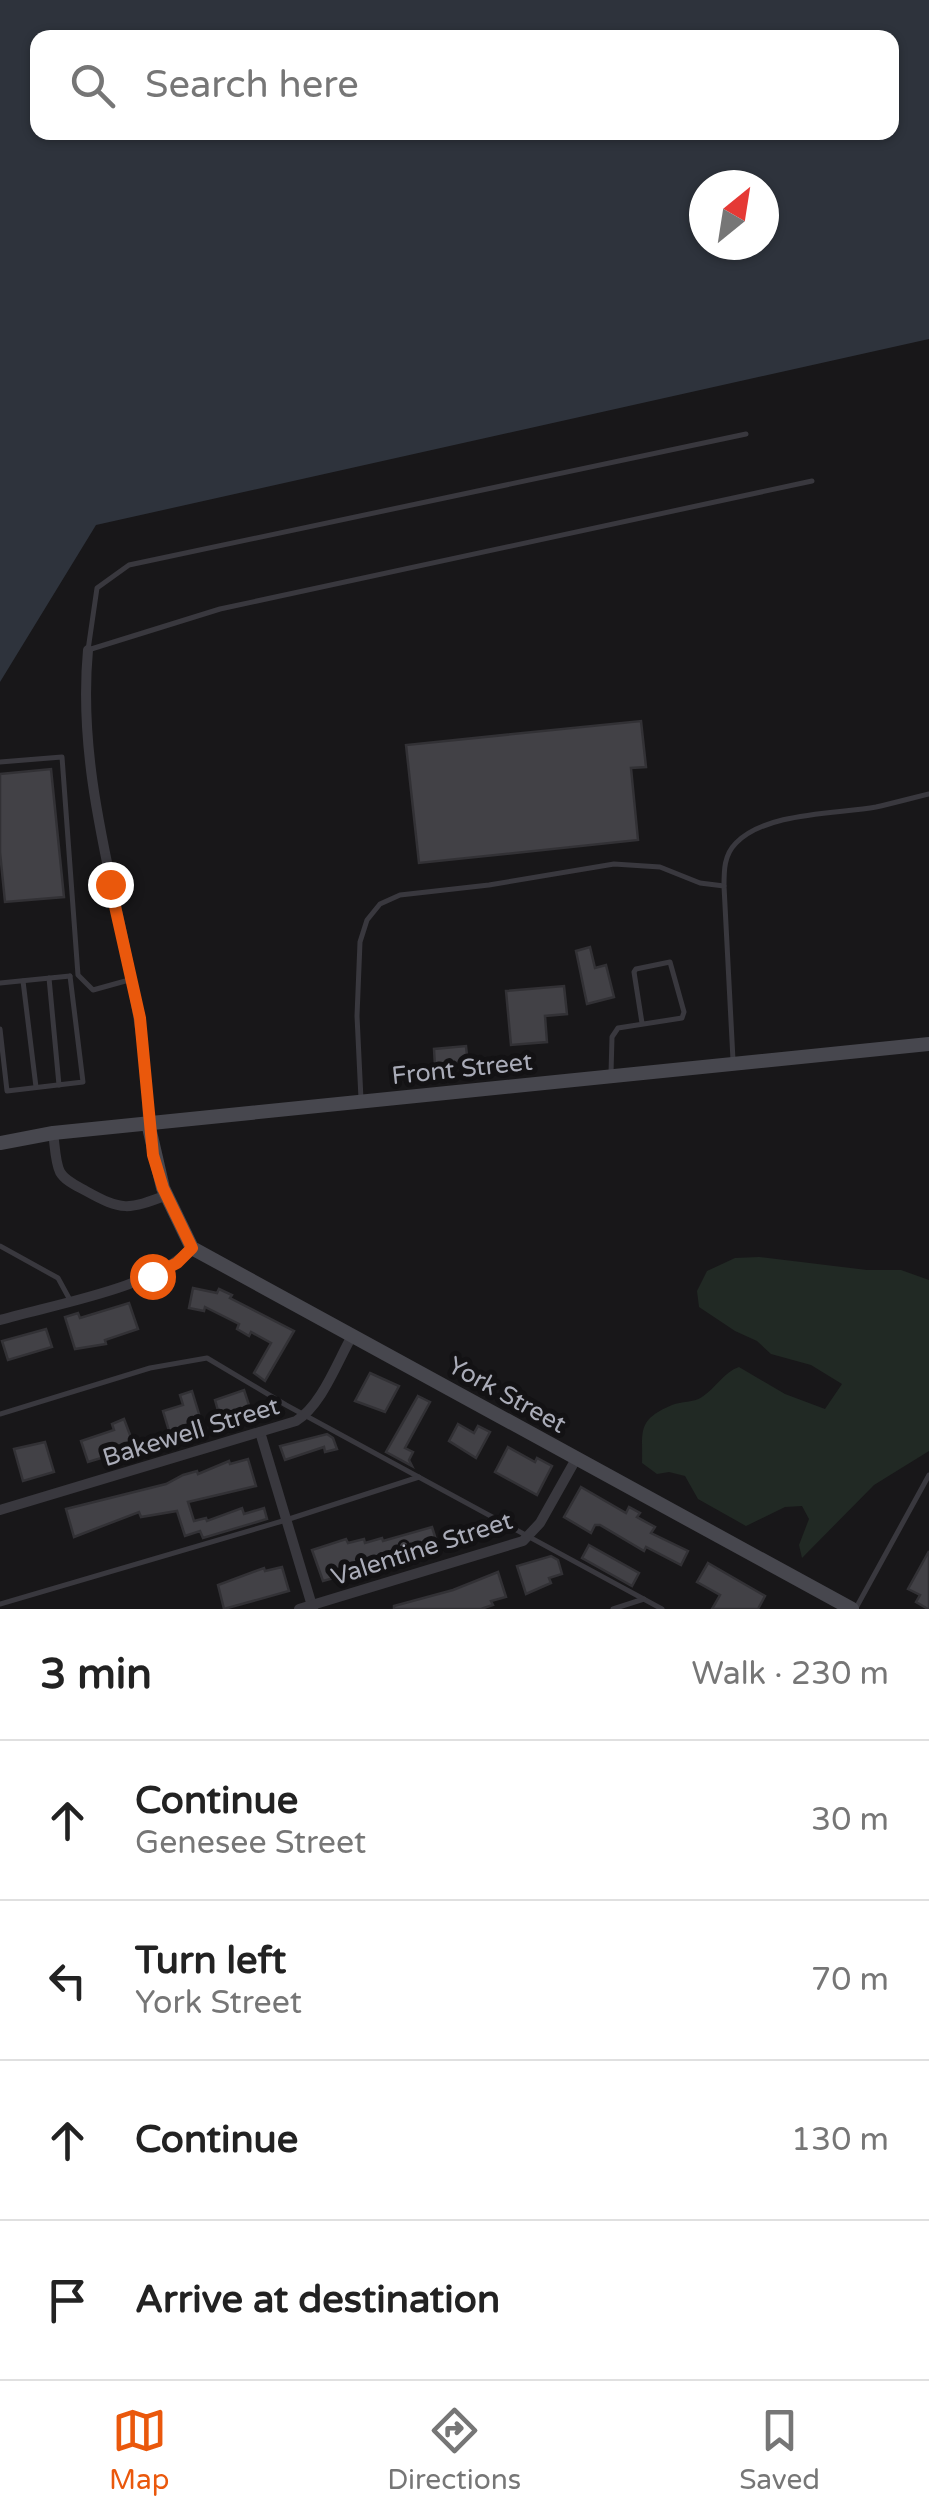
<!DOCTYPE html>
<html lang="en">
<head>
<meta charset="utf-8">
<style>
  :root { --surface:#fff; --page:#f6f6f6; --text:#222; --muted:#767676; --line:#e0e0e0; --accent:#ea580c }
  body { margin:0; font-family:"Varela Round",sans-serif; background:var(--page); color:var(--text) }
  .compass { position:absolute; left:689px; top:170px; width:90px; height:90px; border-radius:50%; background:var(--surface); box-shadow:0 2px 8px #0004; rotate:30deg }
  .stop { position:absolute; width:30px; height:30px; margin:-22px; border:8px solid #ea580c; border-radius:50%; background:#fff }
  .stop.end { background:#ea580c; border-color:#fff; box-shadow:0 2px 10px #0008 }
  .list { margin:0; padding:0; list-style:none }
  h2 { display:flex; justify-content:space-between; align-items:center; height:130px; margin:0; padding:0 40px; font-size:42px }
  h2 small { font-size:32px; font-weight:400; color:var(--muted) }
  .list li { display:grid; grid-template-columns:65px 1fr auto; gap:30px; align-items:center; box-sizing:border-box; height:160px; padding:0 40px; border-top:2px solid var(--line) }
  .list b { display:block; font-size:38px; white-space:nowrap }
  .list p { margin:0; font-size:32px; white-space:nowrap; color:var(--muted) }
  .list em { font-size:32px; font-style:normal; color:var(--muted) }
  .icon { flex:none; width:55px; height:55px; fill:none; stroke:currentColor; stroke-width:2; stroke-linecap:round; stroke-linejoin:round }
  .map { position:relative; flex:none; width:929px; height:1609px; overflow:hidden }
  .search { position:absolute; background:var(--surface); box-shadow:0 2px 8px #0004; left:30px; right:30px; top:30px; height:110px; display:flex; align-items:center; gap:25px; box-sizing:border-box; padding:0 35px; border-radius:20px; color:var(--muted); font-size:38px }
  .sheet { height:770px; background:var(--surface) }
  nav { display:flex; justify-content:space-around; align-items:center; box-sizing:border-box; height:140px; border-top:2px solid var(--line); background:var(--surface); font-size:28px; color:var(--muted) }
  nav a { display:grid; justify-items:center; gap:5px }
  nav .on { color:var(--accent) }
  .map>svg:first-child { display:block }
  .green { fill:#212924 }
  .water { fill:#2e333c; fill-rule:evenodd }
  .building { fill:#424146; stroke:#323135; stroke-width:2.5 }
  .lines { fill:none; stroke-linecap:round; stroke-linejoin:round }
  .lane { stroke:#39383e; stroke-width:5 }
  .street { stroke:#39383e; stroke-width:10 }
  .secondary { stroke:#47474e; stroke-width:14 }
  .route { stroke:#ea580c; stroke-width:12 }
  .labels { text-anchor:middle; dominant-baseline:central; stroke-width:10; stroke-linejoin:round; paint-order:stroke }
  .street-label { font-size:25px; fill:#aaacb8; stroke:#131214 }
</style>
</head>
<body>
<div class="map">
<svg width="929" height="1609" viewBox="0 0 929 1609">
  <rect width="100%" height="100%" fill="#181719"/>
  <!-- green -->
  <path class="green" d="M759 1257 867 1270H901L929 1280V1451L874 1485 802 1558 799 1545 809 1519 802 1506 785 1507 746 1526 698 1499 685 1476 669 1472 657 1474 642 1463C643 1432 636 1420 672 1405 682 1401 693 1403 702 1397 716 1388 724 1372 739 1367L785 1394 825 1409 842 1384 811 1365 771 1354 757 1341 735 1331 699 1307 697 1291 707 1271 735 1258Z"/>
  <!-- water -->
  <path class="water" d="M0 0H929V339L96 525 0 682ZM38 38H892V132H38ZM704 185H764V245H704Z"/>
  <!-- building -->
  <g class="building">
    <polygon points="641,721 646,767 631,768 638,840 419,863 406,745"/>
    <polygon points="51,769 64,897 5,902 0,852 0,774"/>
    <polygon points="590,947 595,968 606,965 614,997 587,1004 576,951"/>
    <polygon points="564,986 567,1014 545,1016 547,1042 511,1045 506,991"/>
    <polygon points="466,1046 468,1065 435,1067 434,1049"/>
    <polygon points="193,1288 217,1293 219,1289 232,1295 230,1298 294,1331 265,1381 254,1373 271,1343 251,1332 249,1336 237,1329 239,1324 205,1307 204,1311 189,1308"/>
    <polygon points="129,1303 138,1329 105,1340 106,1344 75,1349 65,1317 78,1313 80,1318"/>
    <polygon points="46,1329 52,1347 8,1360 2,1341"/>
    <polygon points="370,1373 399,1386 385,1412 355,1401"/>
    <polygon points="244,1390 252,1414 221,1421 215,1400"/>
    <polygon points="192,1391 203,1427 170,1434 163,1411 183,1405 180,1395"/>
    <polygon points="418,1396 430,1402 405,1448 413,1452 409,1460 412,1466 386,1452"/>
    <polygon points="124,1419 135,1448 88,1462 81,1441 114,1430 112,1424"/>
    <polygon points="458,1424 474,1433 478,1426 490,1432 476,1458 449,1441"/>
    <polygon points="327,1434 333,1438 337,1449 325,1452 324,1447 285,1460 280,1446"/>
    <polygon points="45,1442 54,1472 23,1481 14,1449"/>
    <polygon points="508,1447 535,1462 537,1458 552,1466 537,1495 495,1472"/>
    <polygon points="248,1459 256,1486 188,1502 194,1521 206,1518 207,1521 242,1508 244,1514 264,1508 267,1519 203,1538 200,1531 185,1536 177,1511 141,1517 139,1512 74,1537 66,1509 166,1484 183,1475 197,1471 198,1474 229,1461 230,1464"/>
    <polygon points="581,1487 626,1513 629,1507 640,1513 637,1517 655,1527 651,1533 688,1551 681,1565 646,1547 644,1551 600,1525 595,1525 591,1533 564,1517"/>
    <polygon points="432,1527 439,1549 323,1581 312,1550 346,1539 348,1543 364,1539 365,1543 382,1538 383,1541"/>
    <polygon points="589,1545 639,1573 632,1586 582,1558"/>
    <polygon points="929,1551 929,1609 928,1609 916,1602 920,1595 908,1589"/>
    <polygon points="551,1556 558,1560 562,1574 549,1578 551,1583 526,1594 517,1566"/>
    <polygon points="708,1563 765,1596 758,1609 712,1609 720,1595 697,1582"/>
    <polygon points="282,1567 289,1591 224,1609 218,1585 264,1568 265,1571"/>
    <polygon points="498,1572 506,1597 491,1601 493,1605 481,1609 394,1609 394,1606 453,1590"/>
  </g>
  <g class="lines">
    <!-- lane -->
    <g class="lane">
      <polyline points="746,434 129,565 97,588 88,650 220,609 812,481"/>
      <polyline points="0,762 62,757 78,975 93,990 129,980"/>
      <polyline points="49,978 59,1085"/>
      <polyline points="23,981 36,1087"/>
      <polyline points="0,983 70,976"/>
      <polyline points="0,1029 7,1091 83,1082 70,976"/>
      <path d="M733 1060 724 886C724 870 724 855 736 843 766 812 836 814 876 807 894 803 912 798 929 794"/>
      <polyline points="611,1073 612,1037 618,1028 682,1018 684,1012 670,962 636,969 634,972 642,1023"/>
      <polyline points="361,1099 357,1016 360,942 367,920 380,904 400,895 489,885 614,864 660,867 700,883 724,886"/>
      <polyline points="0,1246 58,1278 70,1300"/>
      <polyline points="0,1414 150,1368 207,1358 286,1405 662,1609"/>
      <polyline points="0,1604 286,1520 419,1477"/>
      <polyline points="856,1608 929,1475"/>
      <polyline points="613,1609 644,1599"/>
    </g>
    <!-- street -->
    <g class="street">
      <path d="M88 650C73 811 147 963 148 1123"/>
      <path d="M53 1133C55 1145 55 1162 60 1172 65 1181 77 1186 86 1191 122 1211 128 1210 167 1195"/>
      <path d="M0 1320C55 1304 154 1288 192 1248"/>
      <polyline points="260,1432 313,1609"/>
      <path d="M0 1510 296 1421C322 1405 337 1362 352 1336"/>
      <polyline points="299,1609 523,1541 540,1523 576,1459"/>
    </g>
    <!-- secondary -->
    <g class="secondary">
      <polyline points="148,1123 163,1188 192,1248 852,1609"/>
      <polyline points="0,1143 53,1133 929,1044"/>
    </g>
  </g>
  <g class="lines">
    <!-- route -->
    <polyline class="route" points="110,884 140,1018 153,1155 163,1188 192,1248 177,1263 152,1276"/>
  </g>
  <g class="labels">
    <!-- street labels -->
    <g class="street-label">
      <text transform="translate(462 1069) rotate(-6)">Front Street</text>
      <text transform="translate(507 1395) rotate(29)">York Street</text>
      <text transform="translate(191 1432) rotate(-17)">Bakewell Street</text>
      <text transform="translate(422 1549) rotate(-18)">Valentine Street</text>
    </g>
  </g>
</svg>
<svg class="compass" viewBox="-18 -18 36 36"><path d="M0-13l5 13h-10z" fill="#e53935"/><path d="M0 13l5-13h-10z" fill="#767676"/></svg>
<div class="stop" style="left:152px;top:1276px"></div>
<div class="stop end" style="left:110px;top:884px"></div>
<div class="search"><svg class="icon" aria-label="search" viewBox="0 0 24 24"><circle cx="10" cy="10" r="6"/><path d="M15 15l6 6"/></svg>Search here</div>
</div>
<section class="sheet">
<h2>3 min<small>Walk · 230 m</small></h2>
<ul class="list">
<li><svg class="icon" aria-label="ahead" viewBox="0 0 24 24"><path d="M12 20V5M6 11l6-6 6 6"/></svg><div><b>Continue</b><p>Genesee Street</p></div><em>30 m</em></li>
<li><svg class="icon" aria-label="left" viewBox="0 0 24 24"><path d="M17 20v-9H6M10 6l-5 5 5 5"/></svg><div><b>Turn left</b><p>York Street</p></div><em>70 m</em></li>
<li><svg class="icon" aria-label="ahead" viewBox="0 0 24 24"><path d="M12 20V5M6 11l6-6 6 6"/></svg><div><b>Continue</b></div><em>130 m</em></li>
<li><svg class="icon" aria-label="arrive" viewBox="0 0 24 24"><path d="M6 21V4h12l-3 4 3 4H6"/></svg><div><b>Arrive at destination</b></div></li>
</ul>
</section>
<nav>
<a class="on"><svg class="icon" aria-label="map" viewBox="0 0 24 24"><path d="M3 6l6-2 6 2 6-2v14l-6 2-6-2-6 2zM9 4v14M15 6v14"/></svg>Map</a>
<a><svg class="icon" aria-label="directions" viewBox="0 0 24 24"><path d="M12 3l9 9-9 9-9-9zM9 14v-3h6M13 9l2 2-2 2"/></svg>Directions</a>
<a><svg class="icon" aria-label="saved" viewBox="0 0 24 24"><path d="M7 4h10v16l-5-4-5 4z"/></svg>Saved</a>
</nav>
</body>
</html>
